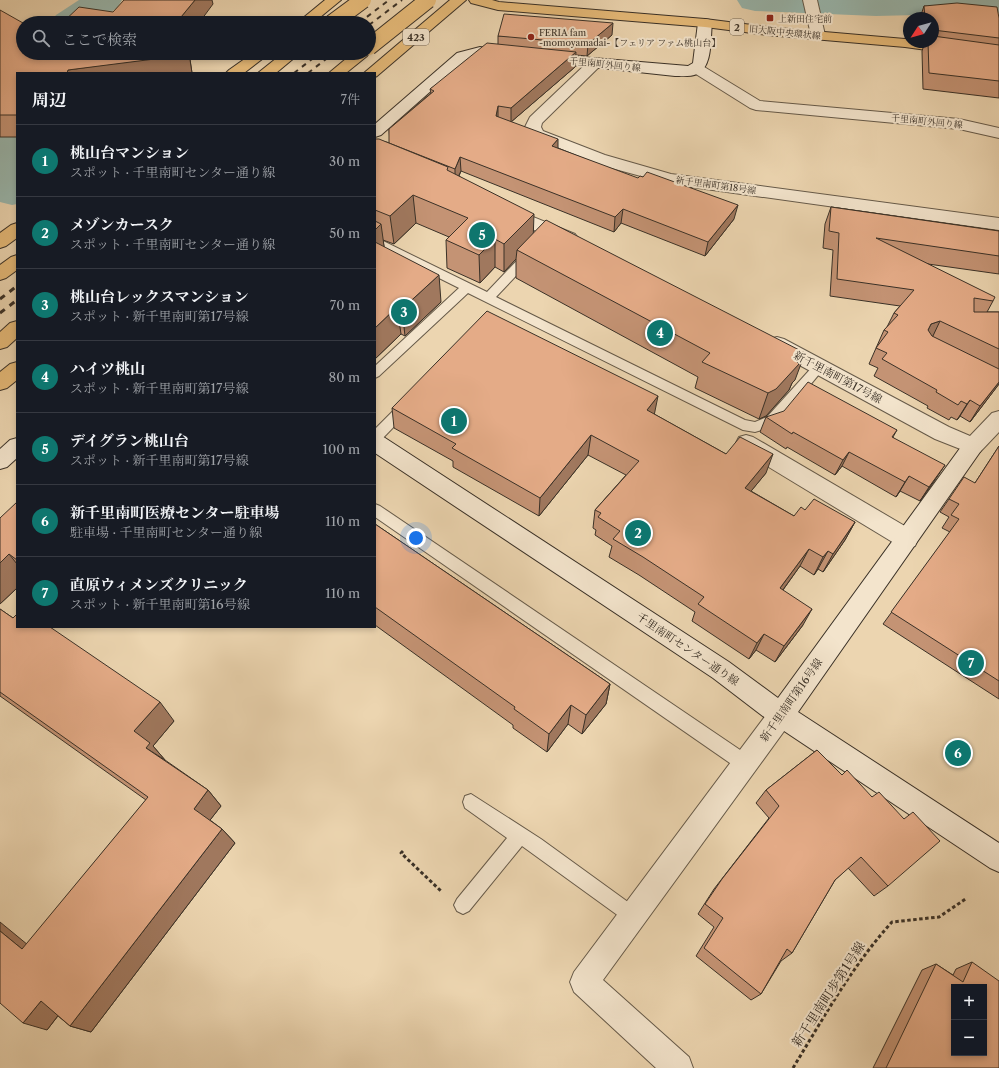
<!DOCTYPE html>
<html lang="ja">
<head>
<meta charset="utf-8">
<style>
  :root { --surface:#171b24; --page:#20242c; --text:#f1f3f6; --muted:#9ea1a6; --line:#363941; --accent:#0f766e }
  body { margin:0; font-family:"Libre Caslon Text","Noto Serif JP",serif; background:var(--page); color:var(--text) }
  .controls { position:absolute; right:12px; bottom:12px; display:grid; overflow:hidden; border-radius:0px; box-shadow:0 2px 6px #0003 }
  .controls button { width:36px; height:36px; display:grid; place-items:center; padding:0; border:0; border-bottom:1px solid var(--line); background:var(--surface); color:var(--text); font:20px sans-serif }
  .compass { position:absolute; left:903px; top:12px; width:36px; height:36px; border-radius:50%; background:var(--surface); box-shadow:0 2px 6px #0003; rotate:234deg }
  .you { position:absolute; left:416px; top:538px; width:14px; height:14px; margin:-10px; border:3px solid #fff; border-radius:50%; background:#1a73e8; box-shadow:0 0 0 6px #1a73e833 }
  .badge { display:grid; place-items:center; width:26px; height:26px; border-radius:50%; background:var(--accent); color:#fff; font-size:13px; font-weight:700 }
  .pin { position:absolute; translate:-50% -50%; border:2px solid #fff; box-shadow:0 1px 4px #0006 }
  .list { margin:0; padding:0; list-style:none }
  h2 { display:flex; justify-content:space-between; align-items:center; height:52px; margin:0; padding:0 16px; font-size:17px }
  h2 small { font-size:13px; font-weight:400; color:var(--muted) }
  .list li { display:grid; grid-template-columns:26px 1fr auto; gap:12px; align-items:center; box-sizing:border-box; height:72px; padding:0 16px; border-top:1px solid var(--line) }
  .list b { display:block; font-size:15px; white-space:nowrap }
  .list p { margin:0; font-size:13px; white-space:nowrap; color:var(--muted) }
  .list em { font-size:13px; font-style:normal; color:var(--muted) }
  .icon { flex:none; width:22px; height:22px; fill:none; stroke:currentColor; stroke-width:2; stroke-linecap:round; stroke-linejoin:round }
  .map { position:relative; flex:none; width:999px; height:1068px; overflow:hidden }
  .search { position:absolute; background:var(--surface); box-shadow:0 2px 6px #0003; left:16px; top:16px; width:360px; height:44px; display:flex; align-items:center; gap:10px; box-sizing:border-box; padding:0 14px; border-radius:22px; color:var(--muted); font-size:15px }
  .panel { position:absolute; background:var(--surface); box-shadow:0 2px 6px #0003; left:16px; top:72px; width:360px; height:556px; border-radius:0px }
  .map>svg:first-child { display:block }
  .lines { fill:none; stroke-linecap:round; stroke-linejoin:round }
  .river { fill:#99b8af; fill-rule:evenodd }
  .lane-casing { stroke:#665a49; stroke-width:2 }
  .street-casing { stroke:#665a49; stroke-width:2 }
  .secondary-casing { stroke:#3a3127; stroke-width:2 }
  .primary-casing { stroke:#3a3127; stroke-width:2 }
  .highway-casing { stroke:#3a3127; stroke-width:2 }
  .path { stroke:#3a3127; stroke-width:3; stroke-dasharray:3.5 2.5; stroke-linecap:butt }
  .lane { fill:#f3e4cc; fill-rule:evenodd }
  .street { fill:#f3e4cc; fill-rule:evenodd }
  .secondary { fill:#f3e4cc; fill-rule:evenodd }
  .primary { fill:#e6ba78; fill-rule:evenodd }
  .highway { fill:#e6ba78; fill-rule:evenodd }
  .rail-far1 { stroke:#3a3127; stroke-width:2; stroke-dasharray:5 5; stroke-linecap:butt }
  .rail { stroke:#3a3127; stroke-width:3; stroke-dasharray:6 6; stroke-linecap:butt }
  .highway-bridge-casing { stroke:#3a3127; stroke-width:18; stroke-linecap:butt }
  .highway-bridge { stroke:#e6ba78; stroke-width:16 }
  .wall { fill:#c49374; stroke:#3a3127 }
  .shaded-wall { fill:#a0785e; stroke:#3a3127 }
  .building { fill:#e4ab87; stroke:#3a3127; fill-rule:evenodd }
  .poi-dot { fill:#8f2418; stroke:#f3e4cc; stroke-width:1.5 }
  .labels { text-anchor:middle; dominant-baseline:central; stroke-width:4; stroke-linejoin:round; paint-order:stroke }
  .far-poi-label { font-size:9px; fill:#3a3127; stroke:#f3e4cc; text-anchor:start }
  .far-street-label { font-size:9px; fill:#3a3127; stroke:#f3e4cc }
  .shield { fill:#f3e4cc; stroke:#726758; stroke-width:1 }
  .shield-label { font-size:10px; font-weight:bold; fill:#3a3127 }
  .street-label { font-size:11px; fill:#3a3127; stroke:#f3e4cc }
  .near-street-label { font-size:13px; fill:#3a3127; stroke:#f3e4cc }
</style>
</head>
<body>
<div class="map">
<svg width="999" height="1068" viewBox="0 0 999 1068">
  <rect width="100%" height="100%" fill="#ecd5b0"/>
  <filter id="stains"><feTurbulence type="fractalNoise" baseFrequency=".005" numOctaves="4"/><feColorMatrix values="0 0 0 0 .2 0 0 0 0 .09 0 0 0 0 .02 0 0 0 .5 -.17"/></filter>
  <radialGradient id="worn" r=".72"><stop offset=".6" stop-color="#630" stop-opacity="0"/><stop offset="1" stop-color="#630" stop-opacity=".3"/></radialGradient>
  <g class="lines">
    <!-- river -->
    <g class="river">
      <polygon points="79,0 122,0 117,8 94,23 50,23 56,15"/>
      <polygon points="737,0 999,0 999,13 876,16 755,11 742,8"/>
      <polygon points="17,92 17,204 12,205 0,202 0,99 3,95"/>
    </g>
    <defs>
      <g id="lane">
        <polygon points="375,237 487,292 525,252 533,252 535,255 533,258 496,297 745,420 755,422 767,417 815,364 819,362 823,364 825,367 777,425 755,432 743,430 468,293 379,376 375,378 375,366 459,288 375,246"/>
        <polygon points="406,401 411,403 412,406 411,409 380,441 375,442 375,429 401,403"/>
        <polygon points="375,504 380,506 752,758 754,764 752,770 746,772 740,770 375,517"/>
        <polygon points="471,794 541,839 639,910 642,916 639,922 633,925 627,922 522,846 469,911 463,914 457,911 454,905 457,899 507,838 465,808 463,802 465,796"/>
      </g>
      <g id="street">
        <polygon points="803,0 817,0 825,35 823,38 818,39 813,38 811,35"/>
        <polygon points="595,59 600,60 602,63 600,66 542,123 541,127 543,131 605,155 671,174 999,218 999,230 670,184 593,163 531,137 525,127 530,117 590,60"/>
        <polygon points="696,63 701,65 760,101 959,119 999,128 999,138 959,129 756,110 750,108 691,71 688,68 691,65"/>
        <polygon points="506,206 575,234 578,238 575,242 569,244 563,242 500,216 497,212 500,208"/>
        <polygon points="777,337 784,339 949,427 970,436 992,413 999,411 999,432 980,452 973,454 935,439 770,349 767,344 770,339"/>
        <polygon points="746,435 753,437 915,532 918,539 915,546 907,548 899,546 739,449 736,443 739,437"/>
        <polygon points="781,703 790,707 793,715 790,723 603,980 689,1057 693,1068 656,1068 574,992 570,982 574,972 772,707"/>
      </g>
      <g id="secondary">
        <path d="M705 19 710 20 712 23C710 38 713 67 697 74 691 77 681 76 675 76L545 62 540 61 538 58 540 55 545 54 688 66 693 63 698 23 700 20Z"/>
        <polygon points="480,47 510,51 512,54 510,57 505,58 480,55 467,59 381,135 375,137 375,124 457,53"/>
        <polygon points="375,434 382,436 729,662 778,698 966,440 973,438 980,440 983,446 980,452 798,712 999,843 999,872 990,868 772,723 713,678 375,453"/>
        <polygon points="17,438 17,458 7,467 0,469 0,449 10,440"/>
      </g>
      <polygon id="primary" points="469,0 492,0 499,2 705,19 767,27 905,39 909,39 909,42 930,42 999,52 999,60 905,47 767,35 705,27 498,10 471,3"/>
      <g id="highway">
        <polygon points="325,0 341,0 313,23 297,23"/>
        <polygon points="450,0 466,0 377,76 375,77 375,73 364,73"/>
        <polygon points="369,52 369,53 367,56 346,73 329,73 353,53"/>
        <polygon points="253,53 270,53 244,73 226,73 229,70"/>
        <polygon points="283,53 300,53 276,73 258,73"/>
        <polygon points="17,223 17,238 6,246 0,248 0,233 11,225"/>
        <polygon points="17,255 17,270 6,278 0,280 0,265 11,257"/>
        <polygon points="17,321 17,338 7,347 0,349 0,332 10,323"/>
        <polygon points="17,362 17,380 7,388 0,390 0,372 10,364"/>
      </g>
    </defs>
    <!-- lane casing -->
    <use href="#lane" class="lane-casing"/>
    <!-- street casing -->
    <use href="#street" class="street-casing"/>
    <!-- secondary casing -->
    <use href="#secondary" class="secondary-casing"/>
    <!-- primary casing -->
    <use href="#primary" class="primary-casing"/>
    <!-- highway casing -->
    <use href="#highway" class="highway-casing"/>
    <!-- path -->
    <g class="path">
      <polyline points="403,851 401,853 442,892"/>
      <path d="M793 1068C824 1017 852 966 892 922L939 917 967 898"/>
    </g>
    <!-- lane -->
    <use href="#lane" class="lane"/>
    <!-- street -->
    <use href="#street" class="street"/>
    <!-- secondary -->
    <use href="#secondary" class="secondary"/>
    <!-- primary -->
    <use href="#primary" class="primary"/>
    <!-- highway -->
    <use href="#highway" class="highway"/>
    <!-- rail-far1 -->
    <g class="rail-far1">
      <polyline points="359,23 389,0"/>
      <polyline points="369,25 402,0"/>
      <polyline points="294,73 320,53"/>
      <polyline points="308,73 334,53"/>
    </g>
    <!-- rail -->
    <g class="rail">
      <polyline points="0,299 17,286"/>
      <polyline points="0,313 17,300"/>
    </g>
    <defs>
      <g id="highway-bridge">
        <polyline points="332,23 363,0"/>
        <polyline points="369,47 428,0"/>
      </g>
    </defs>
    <!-- highway-bridge casing -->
    <use href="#highway-bridge" class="highway-bridge-casing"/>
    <!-- highway-bridge -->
    <use href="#highway-bridge" class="highway-bridge"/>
  </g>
  <!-- wall -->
  <g class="wall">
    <polygon points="924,6 999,18 999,98 923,89 922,51 925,42 933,42 933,18 920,18"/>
    <polygon points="0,10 23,53 189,53 192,73 17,73 17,137 0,137"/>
    <polygon points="612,35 587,56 576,55 575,67 511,122 558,148 734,219 705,256 621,223 614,232 461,171 459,176 533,234 795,380 792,383 789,390 766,416 759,419 695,388 698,377 516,278 516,259 504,272 495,267 480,283 447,268 446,240 449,237 416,223 394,244 383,240 384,247 441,302 405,336 401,334 375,359 375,139 390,143 389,129 431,93 430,89 498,44 498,36"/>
    <polygon points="831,207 999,231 999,274 928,264 993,301 987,312 999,312 999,384 970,422 960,416 957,420 951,417 949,420 927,408 928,406 874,376 878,368 869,364 884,330 887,327 894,313 900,306 830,296 833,250 823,248 825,224"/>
    <polygon points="392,408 654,414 726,454 766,473 751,491 794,516 805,510 855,522 845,540 823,572 818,569 814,575 800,566 783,590 803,625 775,662 756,650 749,659 692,621 695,612 639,575 609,557 612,546 595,535 596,530 593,528 595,510 626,475 588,455 539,516 453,467 453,461 394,428"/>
    <polygon points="766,417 897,430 893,437 935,480 920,501 900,491 896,497 842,466 835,475 787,447 786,449 760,432"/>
    <polygon points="999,446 999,699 883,624 950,532 942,528 949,517 940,512 949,499 975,483"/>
    <polygon points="17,502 17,588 0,604"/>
    <polygon points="375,524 610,684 606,704 582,734 568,724 547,752 513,728 513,725 375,625"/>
    <polygon points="0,609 13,618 174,721 153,746 165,760 208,790 221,806 210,820 222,829 235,843 91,1032 70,1026 58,1016 47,1030 27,944 146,800 0,696"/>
    <polygon points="817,750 888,886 874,896 848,868 835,880 792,953 781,961 761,994 751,1000 696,956 714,927 698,914 714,889 769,818 756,803 766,790"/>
    <polygon points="972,962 999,1068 873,1068 922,970 936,964 953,975 956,969"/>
  </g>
  <!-- shaded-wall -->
  <g class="shaded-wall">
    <polygon points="195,0 212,0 213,4 199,23 182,23 181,17"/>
    <polygon points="613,23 612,35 587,56 588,44"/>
    <polygon points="576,52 575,67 511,122 511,108"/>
    <polygon points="186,53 189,53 192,73 67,73 68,70"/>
    <polygon points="498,106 498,120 496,116"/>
    <polygon points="558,139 558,153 552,146"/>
    <polygon points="460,157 461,171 455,183 455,169"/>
    <polygon points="413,195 416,223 394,244 390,216"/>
    <polygon points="738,205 734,219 705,256 708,242"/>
    <polygon points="623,209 621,223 614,232 615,217"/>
    <polygon points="534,214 533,242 517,250 516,259 504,272 504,244"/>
    <polygon points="381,224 385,253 375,262 375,230"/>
    <polygon points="495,239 495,267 480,283 479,255"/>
    <polygon points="439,275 441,302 405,336 402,309"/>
    <polygon points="397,307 401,334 375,359 375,328"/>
    <polygon points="940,321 932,338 923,340 931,324"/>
    <polygon points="805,353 795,380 792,383 789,390 766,416 759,419 768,393 797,362"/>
    <polygon points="999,382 999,384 996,388 970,422 980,406"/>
    <polygon points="658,396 654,416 647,410"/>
    <polygon points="970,400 960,416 957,420 967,404"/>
    <polygon points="591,435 588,455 539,516 540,498"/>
    <polygon points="849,452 842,466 835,475 843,460"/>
    <polygon points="773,454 766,473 738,507 745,488"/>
    <polygon points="945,465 935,480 920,501 929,487"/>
    <polygon points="909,476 900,491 896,497 905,482"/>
    <polygon points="855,522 845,540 823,572 833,554"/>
    <polygon points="809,549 800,566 772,605 780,588"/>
    <polygon points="828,551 818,569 814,575 823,557"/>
    <polygon points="9,554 17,564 17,588 0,604 0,563"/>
    <polygon points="812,609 803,625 775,662 784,646"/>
    <polygon points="764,634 756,650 749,659 757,643"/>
    <polygon points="610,684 606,704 582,734 586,715"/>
    <polygon points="160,702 174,721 153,746 165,760 146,748 134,731"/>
    <polygon points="571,705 568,724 547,752 549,734"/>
    <polygon points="208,790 221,806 207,824 194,809"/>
    <polygon points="222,829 235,843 91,1032 70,1026"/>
    <polygon points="0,922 45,959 22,949 0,931"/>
    <polygon points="41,1001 63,1009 47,1030 23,1023"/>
  </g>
  <!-- building -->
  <g class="building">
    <polygon points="124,0 195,0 181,17 182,23 62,23 79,7 113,12"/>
    <polygon points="957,3 997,7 999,18 999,38 933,30 933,18 925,18 924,6"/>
    <polygon points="0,10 23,23 23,53 186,53 186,55 68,70 67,73 17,73 17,115 0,115"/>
    <polygon points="504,14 613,23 588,44 498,36"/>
    <polygon points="933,36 999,45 999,81 929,73 928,42 933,42"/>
    <polygon points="487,43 576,52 511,108 498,106 496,116 558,139 552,146 638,178 640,176 643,177 647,172 738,205 708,242 623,209 615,217 460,157 455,169 389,143 389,129 434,91 430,89"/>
    <polygon points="375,139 379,139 448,167 447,170 534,214 504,244 495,239 479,255 446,240 468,218 413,195 390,216 375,210"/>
    <polygon points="831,207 999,231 999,256 876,238 995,297 993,301 974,298 974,312 999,312 999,349 940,321 931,324 928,330 932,336 999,369 999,382 980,406 970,400 967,404 961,401 958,405 936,392 937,390 882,359 887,353 876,348 888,332 884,330 898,315 894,313 914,290 837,279 839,233 829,231"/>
    <polygon points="546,220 805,353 797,362 799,364 776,389 768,393 702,362 710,353 517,250"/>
    <polygon points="375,221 381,224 375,230"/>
    <polygon points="375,242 439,275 402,309 397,307 375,328"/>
    <polygon points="487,311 658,396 647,410 726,454 740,437 773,454 745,488 794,516 801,507 805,510 814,499 855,522 833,554 828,551 823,557 809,549 780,588 812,609 784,646 764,634 757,643 698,604 704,597 643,557 613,539 620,531 598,517 601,513 595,510 639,461 591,435 540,498 452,448 456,444 392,408"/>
    <polygon points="808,382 897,430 892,437 945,465 929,487 909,476 905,482 849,452 843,460 793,432 792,434 766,417 784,411"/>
    <polygon points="999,446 999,681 891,612 959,519 951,515 959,504 949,499 964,477 975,483"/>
    <polygon points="17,502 17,560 9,554 0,563 0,518"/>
    <polygon points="375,524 610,684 586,715 571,705 549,734 514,709 515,707 375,607"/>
    <polygon points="0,609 13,618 17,614 17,627 50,627 160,702 134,731 150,743 146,748 208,790 194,809 222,829 70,1026 41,1001 23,1023 0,1003 0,931 22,949 148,797 0,692"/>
    <polygon points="817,750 842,775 847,770 872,797 879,792 904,819 913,812 940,841 888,886 861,857 835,880 792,953 787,949 761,994 704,948 723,918 705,904 722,879 779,806 766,790"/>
    <path d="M972 962 999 981V1068H886L936 964 963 982ZM954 987H984V1053H954Z"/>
  </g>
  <!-- markers -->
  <g class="poi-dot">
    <rect x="766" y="14" width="8" height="8" rx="2"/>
    <circle cx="531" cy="37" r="4"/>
  </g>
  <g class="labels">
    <!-- far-poi labels -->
    <g class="far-poi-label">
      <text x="778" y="18">上新田住宅前</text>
      <text x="539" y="32">FERIA fam<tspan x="539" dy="10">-momoyamadai-【フェリア ファム桃山台】</tspan></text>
    </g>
    <!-- far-street labels -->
    <g class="far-street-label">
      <text transform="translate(785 32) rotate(6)">旧大阪中央環状線</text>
      <text transform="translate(605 64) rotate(6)">千里南町外回り線</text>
      <text transform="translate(927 121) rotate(6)">千里南町外回り線</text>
      <text transform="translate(716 185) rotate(8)">新千里南町第18号線</text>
    </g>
    <!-- shield labels -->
    <g class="shield">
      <rect x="730" y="19" width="14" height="16" rx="3"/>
      <rect x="403" y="29" width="26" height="16" rx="3"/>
    </g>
    <g class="shield-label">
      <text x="737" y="27">2</text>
      <text x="416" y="37">423</text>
    </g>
    <!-- street labels -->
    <g class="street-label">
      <text transform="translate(838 377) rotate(28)">新千里南町第17号線</text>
      <text transform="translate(688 649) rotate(34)">千里南町センター通り線</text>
      <text transform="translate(791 700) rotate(-55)">新千里南町第16号線</text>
    </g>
    <!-- near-street labels -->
    <g class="near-street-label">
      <text transform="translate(828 994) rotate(-57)">新千里南町歩第1号線</text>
    </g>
  </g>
  <rect width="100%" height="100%" filter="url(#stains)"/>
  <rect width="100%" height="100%" fill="url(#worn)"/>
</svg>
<div class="controls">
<button>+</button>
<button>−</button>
</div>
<svg class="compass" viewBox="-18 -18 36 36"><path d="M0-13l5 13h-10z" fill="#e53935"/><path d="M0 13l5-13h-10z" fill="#9ea1a6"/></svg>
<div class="you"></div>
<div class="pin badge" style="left:454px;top:421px">1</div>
<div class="pin badge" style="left:638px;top:533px">2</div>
<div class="pin badge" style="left:404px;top:312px">3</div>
<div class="pin badge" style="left:660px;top:333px">4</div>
<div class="pin badge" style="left:482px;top:235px">5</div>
<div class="pin badge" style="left:958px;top:753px">6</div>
<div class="pin badge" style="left:971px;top:663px">7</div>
<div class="search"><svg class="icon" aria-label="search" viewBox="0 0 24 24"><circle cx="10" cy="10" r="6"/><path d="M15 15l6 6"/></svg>ここで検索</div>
<section class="panel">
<h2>周辺<small>7件</small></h2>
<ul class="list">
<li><span class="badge">1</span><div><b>桃山台マンション</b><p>スポット · 千里南町センター通り線</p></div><em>30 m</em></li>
<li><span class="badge">2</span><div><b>メゾンカースク</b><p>スポット · 千里南町センター通り線</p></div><em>50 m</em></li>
<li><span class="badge">3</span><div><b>桃山台レックスマンション</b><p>スポット · 新千里南町第17号線</p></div><em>70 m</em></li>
<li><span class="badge">4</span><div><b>ハイツ桃山</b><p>スポット · 新千里南町第17号線</p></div><em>80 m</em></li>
<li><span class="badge">5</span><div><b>デイグラン桃山台</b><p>スポット · 新千里南町第17号線</p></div><em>100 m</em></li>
<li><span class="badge">6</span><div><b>新千里南町医療センター駐車場</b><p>駐車場 · 千里南町センター通り線</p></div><em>110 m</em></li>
<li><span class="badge">7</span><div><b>直原ウィメンズクリニック</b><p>スポット · 新千里南町第16号線</p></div><em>110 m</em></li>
</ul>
</section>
</div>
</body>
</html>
